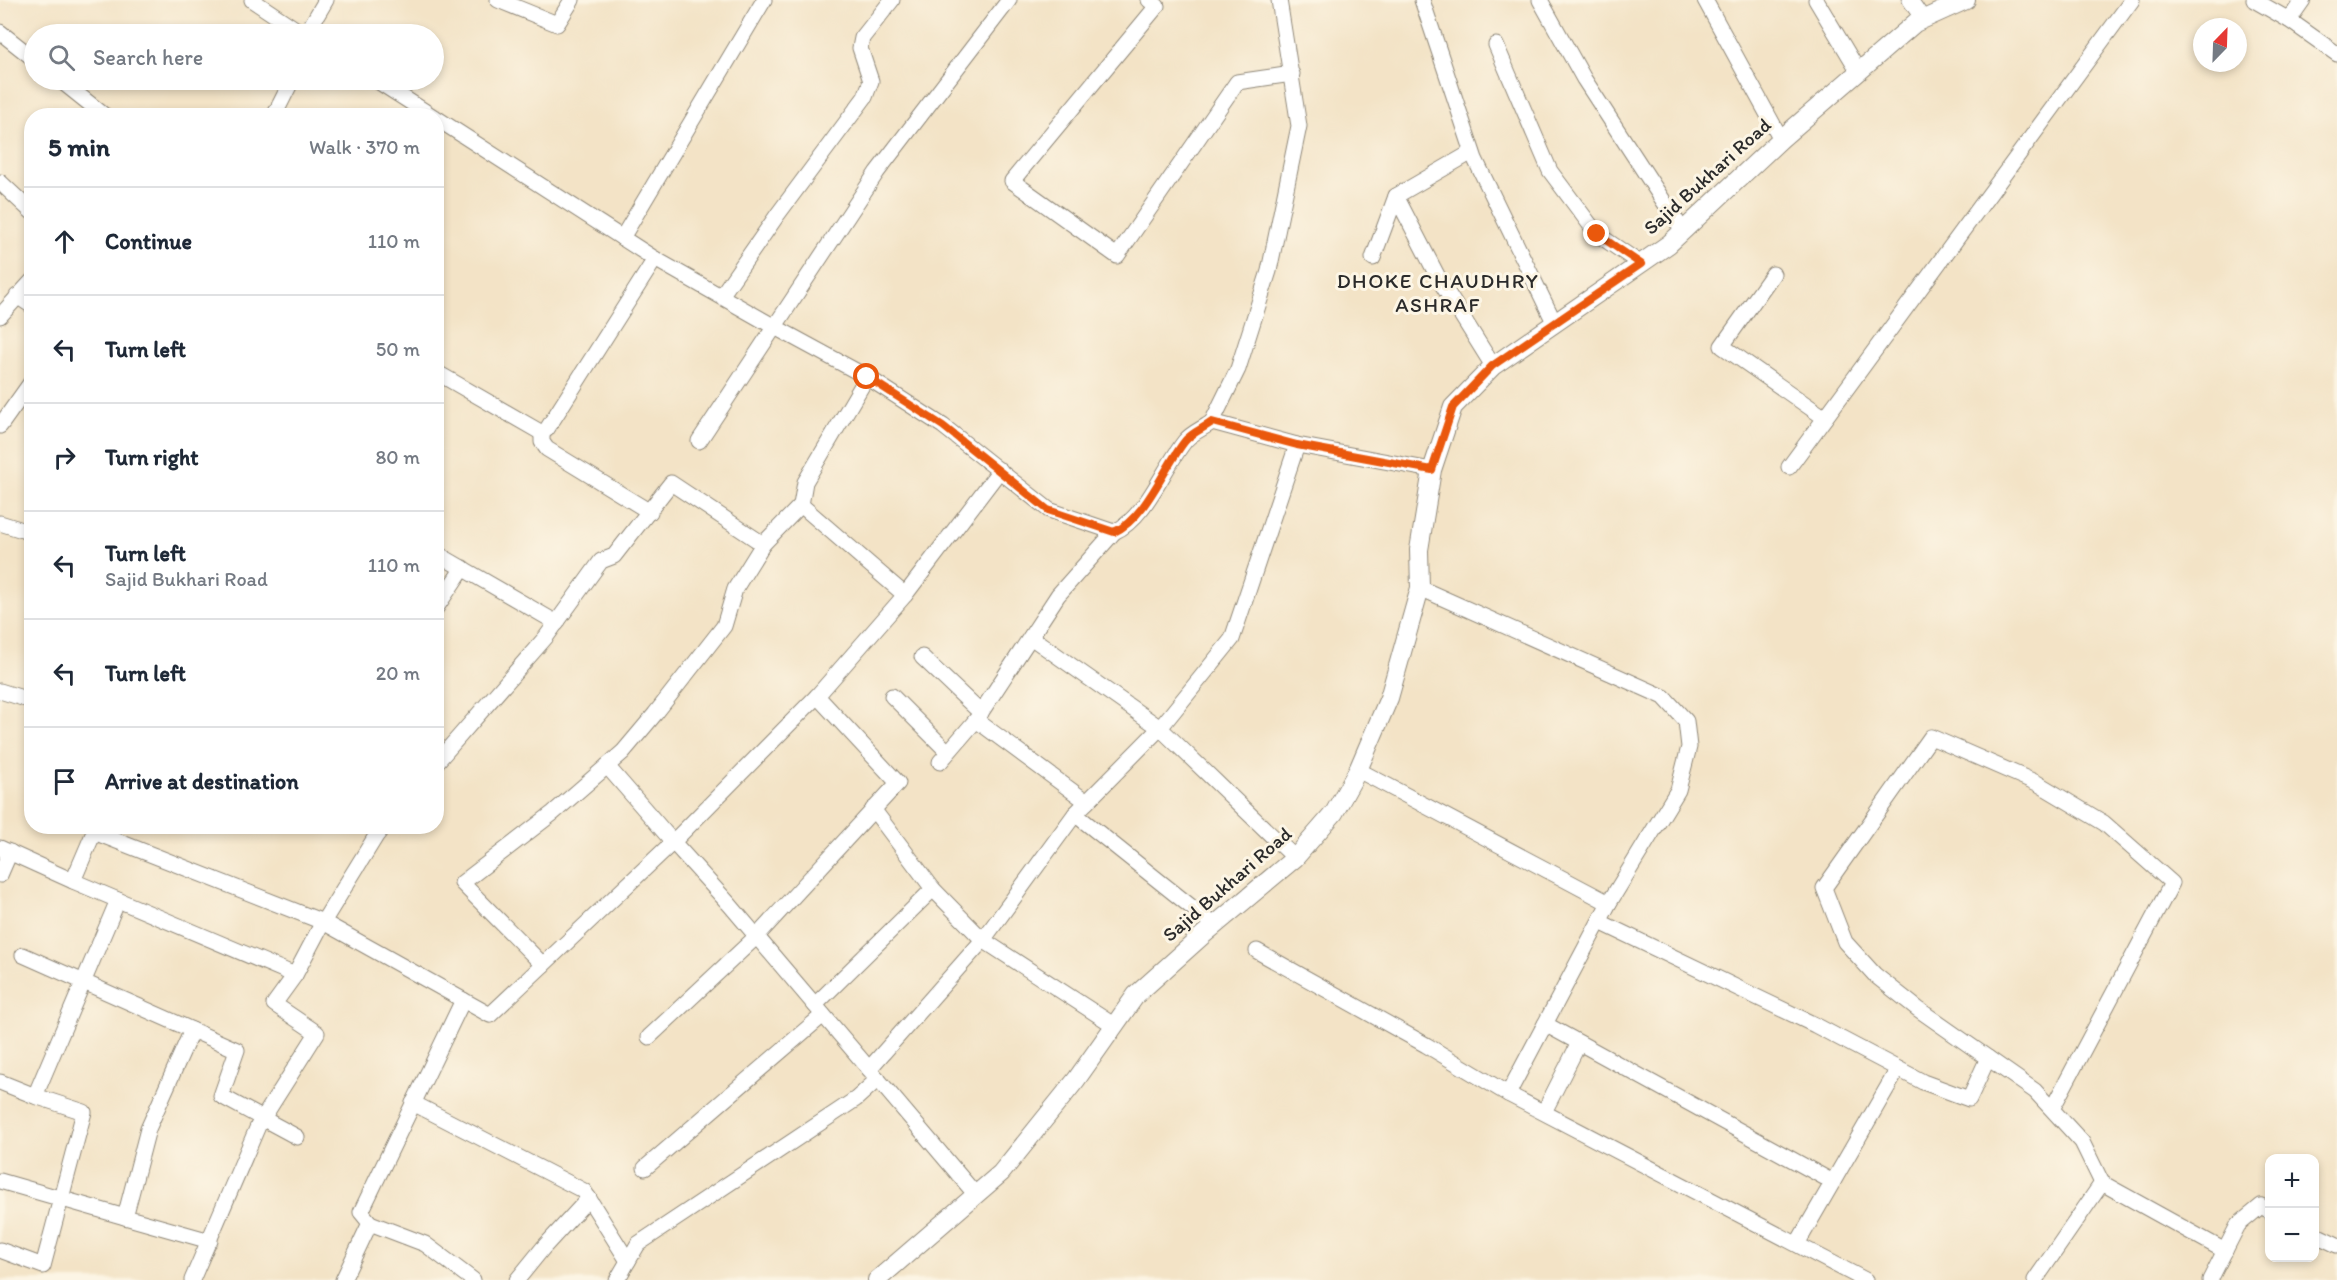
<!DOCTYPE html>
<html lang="en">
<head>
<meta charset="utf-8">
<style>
  :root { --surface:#fff; --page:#f2f2f3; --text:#1f2937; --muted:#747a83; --line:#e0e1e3 }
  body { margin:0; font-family:Itim,sans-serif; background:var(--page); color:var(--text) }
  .controls { position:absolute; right:18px; bottom:18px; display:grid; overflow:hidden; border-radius:12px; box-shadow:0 3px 9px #0003 }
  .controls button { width:54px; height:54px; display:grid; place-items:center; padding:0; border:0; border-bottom:2px solid var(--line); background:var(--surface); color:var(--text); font:30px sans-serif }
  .compass { position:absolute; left:2193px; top:18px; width:54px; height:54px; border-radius:50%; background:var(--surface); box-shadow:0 3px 9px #0003; rotate:23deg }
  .stop { position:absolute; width:18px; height:18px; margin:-14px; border:4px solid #ea580c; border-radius:50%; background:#fff }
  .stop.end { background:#ea580c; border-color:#fff; box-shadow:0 2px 6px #0008 }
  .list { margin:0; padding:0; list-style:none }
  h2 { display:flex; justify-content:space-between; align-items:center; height:78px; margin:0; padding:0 24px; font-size:26px }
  h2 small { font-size:20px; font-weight:400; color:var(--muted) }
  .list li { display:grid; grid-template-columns:39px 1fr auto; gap:18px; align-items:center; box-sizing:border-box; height:108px; padding:0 24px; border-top:2px solid var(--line) }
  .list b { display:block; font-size:22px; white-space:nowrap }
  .list p { margin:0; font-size:20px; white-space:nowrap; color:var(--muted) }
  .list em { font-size:20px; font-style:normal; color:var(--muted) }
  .icon { flex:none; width:33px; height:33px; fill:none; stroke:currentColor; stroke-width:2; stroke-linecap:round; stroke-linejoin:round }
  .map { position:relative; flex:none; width:2337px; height:1280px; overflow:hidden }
  .search { position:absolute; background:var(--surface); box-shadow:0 3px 9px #0003; left:24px; top:24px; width:420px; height:66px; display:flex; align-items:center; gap:15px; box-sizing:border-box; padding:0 21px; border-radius:33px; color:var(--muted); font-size:22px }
  .panel { position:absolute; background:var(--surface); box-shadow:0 3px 9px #0003; left:24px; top:108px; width:420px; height:726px; border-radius:24px }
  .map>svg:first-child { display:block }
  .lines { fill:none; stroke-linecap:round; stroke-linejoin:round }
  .minor-casing { stroke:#8f8778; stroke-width:17 }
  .tertiary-casing { stroke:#8f8778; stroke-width:20 }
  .minor { stroke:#fff; stroke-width:15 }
  .tertiary { stroke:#fff; stroke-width:18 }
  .route { stroke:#ea580c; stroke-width:8 }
  .labels { text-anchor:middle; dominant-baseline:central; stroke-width:6; stroke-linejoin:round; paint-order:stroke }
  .street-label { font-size:20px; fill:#2b2b2b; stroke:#fcf5e5 }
  .neighbourhood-label { font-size:21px; letter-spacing:1.5px; fill:#2b2b2b; stroke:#fcf5e5 }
</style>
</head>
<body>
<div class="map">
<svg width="2337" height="1280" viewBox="0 0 2337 1280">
  <rect width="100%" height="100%" fill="#fcf5e5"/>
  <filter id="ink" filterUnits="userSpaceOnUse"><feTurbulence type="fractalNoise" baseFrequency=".0167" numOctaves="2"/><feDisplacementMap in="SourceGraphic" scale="12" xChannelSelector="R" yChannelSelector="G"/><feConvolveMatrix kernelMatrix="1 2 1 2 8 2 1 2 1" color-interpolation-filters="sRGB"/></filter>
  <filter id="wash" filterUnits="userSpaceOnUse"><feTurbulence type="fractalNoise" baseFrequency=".008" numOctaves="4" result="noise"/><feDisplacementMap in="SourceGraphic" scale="24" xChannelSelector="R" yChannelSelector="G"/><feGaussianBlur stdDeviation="1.35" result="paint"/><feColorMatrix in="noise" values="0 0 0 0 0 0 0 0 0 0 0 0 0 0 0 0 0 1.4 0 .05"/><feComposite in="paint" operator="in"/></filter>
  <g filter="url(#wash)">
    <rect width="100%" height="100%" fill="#f3e3c6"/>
  </g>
  <g filter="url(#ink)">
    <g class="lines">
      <defs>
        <g id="minor">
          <polyline points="252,0 303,34"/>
          <polyline points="498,0 557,24 572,0"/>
          <polyline points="1149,0 1157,6 1012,181 1117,256 1237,82 1292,74"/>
          <polyline points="1422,0 1475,159 1555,324"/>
          <polyline points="1540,0 1584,79 1683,231"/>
          <polyline points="1705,0 1781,139"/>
          <polyline points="1816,0 1859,72"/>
          <polyline points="1910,0 1923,19"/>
          <polyline points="2254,0 2289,20"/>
          <polyline points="2303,0 2289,20 2337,54"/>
          <polyline points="0,32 34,59"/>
          <polyline points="306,34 326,0"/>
          <polyline points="1496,45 1550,171 1597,234 1641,264"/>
          <polyline points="60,80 105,116"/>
          <polyline points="376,80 432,116"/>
          <polyline points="274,116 292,80"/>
          <path d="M436 118 655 259 773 326 867 377 943 426 1049 510 1114 532C1146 518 1164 467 1185 441 1191 433 1204 428 1212 422L1297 445 1432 470"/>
          <polyline points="0,182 32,212"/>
          <polyline points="1396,196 1440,281 1493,366"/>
          <polyline points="622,238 764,0"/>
          <polyline points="1373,258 1396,196 1472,152"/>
          <polyline points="1773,274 1722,346 1825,418"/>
          <polyline points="17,296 32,306"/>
          <polyline points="721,296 778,214 865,97 871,81 860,48 862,38 892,0"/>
          <polyline points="0,316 32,281"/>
          <polyline points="436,372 542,433 547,429 655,259"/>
          <polyline points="1212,422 1238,369 1269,271 1299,126 1279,0"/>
          <polyline points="0,426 32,381"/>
          <polyline points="542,433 542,442 547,449 650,512"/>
          <polyline points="699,441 877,172 1009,0"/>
          <polyline points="1789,467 2132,0"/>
          <polyline points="801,505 905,595"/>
          <polyline points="0,523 32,533"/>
          <polyline points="436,553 557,623"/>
          <polyline points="1420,588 1664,697 1686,721 1689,747 1678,790 1609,903 1508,1094"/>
          <polyline points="436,608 463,568"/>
          <polyline points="1032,638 1160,728 1295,858"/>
          <polyline points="922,657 981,713"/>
          <polyline points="0,691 32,701"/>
          <polyline points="892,696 948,752"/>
          <polyline points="976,720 1087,802"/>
          <polyline points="940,762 976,720 1058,595 1114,532"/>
          <polyline points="436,763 546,637 601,561 614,556 671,483 763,544"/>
          <polyline points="607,766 673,842 817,696 905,595 1000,470"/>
          <polyline points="1358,770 1609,903"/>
          <polyline points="873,809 933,889 983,940 1115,1026"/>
          <polyline points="1075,814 1160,728 1232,639 1297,445"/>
          <polyline points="384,826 376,836 323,922 295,975 73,881 94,832 323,922 490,1015 673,842 730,905 976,1195"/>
          <polyline points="0,848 73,881"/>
          <polyline points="0,875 10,852"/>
          <polyline points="1600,922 1815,1025 1923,1082 1969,1099 1988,1058"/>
          <polyline points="1257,951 1426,1045 1508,1094 1865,1280"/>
          <polyline points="23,955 237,1050 221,1096 297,1137"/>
          <polyline points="543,965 462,883 553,813 623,752 655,714 724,626 735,589 763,544 801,505 805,482 867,377"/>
          <polyline points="815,1005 933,889"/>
          <polyline points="1545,1024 1833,1182"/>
          <polyline points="192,1030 148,1129 125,1217 210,1241"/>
          <polyline points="649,1037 757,936 898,783 817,696"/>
          <polyline points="869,1069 983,940 1075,814 1214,925"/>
          <polyline points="0,1082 35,1096 118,900"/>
          <polyline points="413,1103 584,1191 628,1261"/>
          <polyline points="2052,1109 2172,883 2104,823 2037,783 1931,737 1824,888 1845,942 1875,975 1918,1009 2035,1091 2082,1142 2102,1183"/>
          <polyline points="1544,1112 1579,1043"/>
          <polyline points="645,1168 823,1015"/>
          <polyline points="0,1181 125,1217"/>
          <polyline points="370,1223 361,1212 463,1000"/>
          <polyline points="2314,1234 2337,1245"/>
          <polyline points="1797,1244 1898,1069"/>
          <polyline points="0,1250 43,1266 84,1112 35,1096"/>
          <polyline points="192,1280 258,1126 317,1033 274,1004 295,975"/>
          <polyline points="343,1280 370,1223 425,1244 473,1280"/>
          <polyline points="517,1280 543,1248 589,1198"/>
          <polyline points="617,1280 638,1244 856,1099 878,1079"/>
          <polyline points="2035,1280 2102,1183 2225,1251"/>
          <polyline points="2210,1280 2238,1225 2261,1206 2270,1211"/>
        </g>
        <polyline id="tertiary" points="877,1280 1001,1173 1076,1080 1136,995 1203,935 1295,858 1334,813 1358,770 1389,698 1420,588 1419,550 1432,470 1453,407 1493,366 1669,244 1781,139 1915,23 1966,0"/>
      </defs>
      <!-- minor casing -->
      <use href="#minor" class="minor-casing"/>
      <!-- tertiary casing -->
      <use href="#tertiary" class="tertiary-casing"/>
      <!-- minor -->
      <use href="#minor" class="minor"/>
      <!-- tertiary -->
      <use href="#tertiary" class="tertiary"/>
    </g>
  </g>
  <g class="lines" filter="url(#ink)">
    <!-- route -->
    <path class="route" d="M867 377 943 426 1048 510 1114 532C1146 518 1164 467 1185 441 1191 433 1204 428 1212 422L1297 445 1432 470 1453 407 1492 366 1641 264 1597 234"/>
  </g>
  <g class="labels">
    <!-- street labels -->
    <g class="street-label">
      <text transform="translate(1707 176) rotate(-42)">Sajid Bukhari Road</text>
      <text transform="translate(1227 884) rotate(-41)">Sajid Bukhari Road</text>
    </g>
    <!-- neighbourhood labels -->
    <g class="neighbourhood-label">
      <text x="1438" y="280">DHOKE CHAUDHRY<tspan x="1438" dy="24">ASHRAF</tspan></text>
    </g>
  </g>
</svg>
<div class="controls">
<button>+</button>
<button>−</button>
</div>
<svg class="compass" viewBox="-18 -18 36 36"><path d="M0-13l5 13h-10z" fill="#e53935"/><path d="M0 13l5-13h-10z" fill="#747a83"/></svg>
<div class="stop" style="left:867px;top:377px"></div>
<div class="stop end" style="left:1597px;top:234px"></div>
<div class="search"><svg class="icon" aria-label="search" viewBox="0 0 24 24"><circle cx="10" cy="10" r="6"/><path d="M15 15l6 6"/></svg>Search here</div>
<section class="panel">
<h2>5 min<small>Walk · 370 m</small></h2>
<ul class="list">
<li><svg class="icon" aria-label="ahead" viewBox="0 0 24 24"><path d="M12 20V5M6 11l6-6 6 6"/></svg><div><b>Continue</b></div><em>110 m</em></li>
<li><svg class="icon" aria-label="left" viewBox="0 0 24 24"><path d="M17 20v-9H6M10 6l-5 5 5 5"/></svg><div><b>Turn left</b></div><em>50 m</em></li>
<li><svg class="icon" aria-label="right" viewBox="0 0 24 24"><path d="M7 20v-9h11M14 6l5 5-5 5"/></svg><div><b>Turn right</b></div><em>80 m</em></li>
<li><svg class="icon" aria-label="left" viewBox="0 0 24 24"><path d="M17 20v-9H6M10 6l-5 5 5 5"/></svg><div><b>Turn left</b><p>Sajid Bukhari Road</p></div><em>110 m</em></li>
<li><svg class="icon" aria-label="left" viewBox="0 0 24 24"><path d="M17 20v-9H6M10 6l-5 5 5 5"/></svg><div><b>Turn left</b></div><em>20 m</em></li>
<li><svg class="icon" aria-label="arrive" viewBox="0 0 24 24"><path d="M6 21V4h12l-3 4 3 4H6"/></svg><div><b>Arrive at destination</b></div></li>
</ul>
</section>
</div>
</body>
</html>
